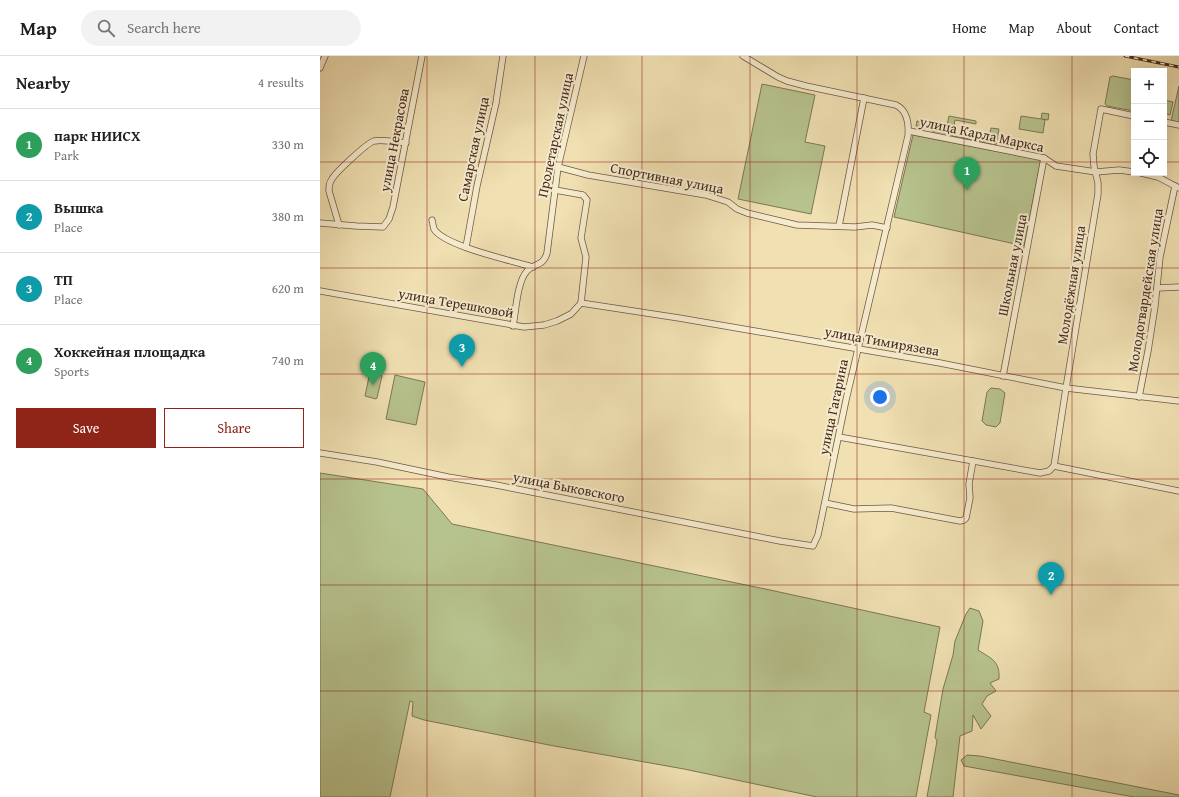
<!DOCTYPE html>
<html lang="en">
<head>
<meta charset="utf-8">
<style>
  :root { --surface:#fff; --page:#f2f2f2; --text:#202124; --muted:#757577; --line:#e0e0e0; --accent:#8f2418 }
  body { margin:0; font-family:"Gentium Book Plus",serif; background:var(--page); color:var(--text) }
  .controls { position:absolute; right:12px; top:12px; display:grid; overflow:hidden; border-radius:0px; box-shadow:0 4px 16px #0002 }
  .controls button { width:36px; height:36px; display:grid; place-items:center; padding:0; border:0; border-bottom:1px solid var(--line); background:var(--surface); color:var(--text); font:20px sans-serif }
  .you { position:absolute; left:560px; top:341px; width:14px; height:14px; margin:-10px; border:3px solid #fff; border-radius:50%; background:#1a73e8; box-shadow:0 0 0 6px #1a73e833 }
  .badge { display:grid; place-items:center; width:26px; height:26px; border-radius:50%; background:var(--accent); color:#fff; font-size:13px; font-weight:700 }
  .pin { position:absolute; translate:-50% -33px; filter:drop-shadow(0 1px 2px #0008) }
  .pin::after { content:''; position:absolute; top:21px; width:14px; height:12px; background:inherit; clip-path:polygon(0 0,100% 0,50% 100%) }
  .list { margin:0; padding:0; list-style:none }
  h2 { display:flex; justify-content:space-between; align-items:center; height:52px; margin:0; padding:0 16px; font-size:17px }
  h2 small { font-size:13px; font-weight:400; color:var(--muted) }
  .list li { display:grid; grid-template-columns:26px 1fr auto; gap:12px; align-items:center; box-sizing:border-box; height:72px; padding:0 16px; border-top:1px solid var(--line) }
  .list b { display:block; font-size:15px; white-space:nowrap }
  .list p { margin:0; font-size:13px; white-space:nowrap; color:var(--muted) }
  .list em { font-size:13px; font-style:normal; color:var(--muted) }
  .actions { display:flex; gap:8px; padding:12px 16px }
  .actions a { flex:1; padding:9px 0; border:1px solid var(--accent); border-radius:0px; text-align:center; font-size:14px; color:var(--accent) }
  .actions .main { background:var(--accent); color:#fff }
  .icon { flex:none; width:22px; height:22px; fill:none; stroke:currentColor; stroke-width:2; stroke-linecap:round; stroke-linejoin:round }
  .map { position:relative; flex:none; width:859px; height:741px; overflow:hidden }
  header { display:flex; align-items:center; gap:24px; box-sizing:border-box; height:56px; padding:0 20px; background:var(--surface); border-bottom:1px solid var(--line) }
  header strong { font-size:19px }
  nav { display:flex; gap:22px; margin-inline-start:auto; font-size:14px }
  .search { width:280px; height:36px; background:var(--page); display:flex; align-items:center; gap:10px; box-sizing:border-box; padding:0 14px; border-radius:22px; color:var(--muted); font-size:15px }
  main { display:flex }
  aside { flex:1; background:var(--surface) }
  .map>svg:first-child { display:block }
  .green { fill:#b7c38e; stroke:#7e7656 }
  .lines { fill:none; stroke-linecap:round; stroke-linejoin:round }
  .minor-casing { stroke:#705844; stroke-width:7 }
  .minor { stroke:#f5ebcd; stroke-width:5.5 }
  .rail-casing { stroke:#462a1f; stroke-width:3 }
  .rail { stroke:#f5ebcd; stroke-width:1.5; stroke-dasharray:4.5; stroke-linecap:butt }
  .grid { fill:none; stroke:#8f2418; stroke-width:1; stroke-opacity:0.55 }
  .labels { text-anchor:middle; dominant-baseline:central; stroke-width:4; stroke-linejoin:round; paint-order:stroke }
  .street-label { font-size:14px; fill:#462a1f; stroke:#f5ebcd }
</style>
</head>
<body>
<header>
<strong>Map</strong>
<div class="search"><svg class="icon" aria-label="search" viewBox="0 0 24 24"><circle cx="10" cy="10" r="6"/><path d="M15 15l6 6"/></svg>Search here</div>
<nav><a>Home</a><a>Map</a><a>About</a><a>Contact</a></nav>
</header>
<main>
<aside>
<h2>Nearby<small>4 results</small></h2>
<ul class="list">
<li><span class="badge" style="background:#2e9e5b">1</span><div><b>парк НИИСХ</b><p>Park</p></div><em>330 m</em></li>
<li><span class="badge" style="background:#0f9aa8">2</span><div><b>Вышка</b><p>Place</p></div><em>380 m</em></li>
<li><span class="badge" style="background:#0f9aa8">3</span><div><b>ТП</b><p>Place</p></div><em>620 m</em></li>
<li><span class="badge" style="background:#2e9e5b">4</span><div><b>Хоккейная площадка</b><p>Sports</p></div><em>740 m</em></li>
</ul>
<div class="actions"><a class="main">Save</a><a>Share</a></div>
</aside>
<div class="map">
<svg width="859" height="741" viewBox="0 0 859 741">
  <rect width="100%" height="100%" fill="#f0e0b2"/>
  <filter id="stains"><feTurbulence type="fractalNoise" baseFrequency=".005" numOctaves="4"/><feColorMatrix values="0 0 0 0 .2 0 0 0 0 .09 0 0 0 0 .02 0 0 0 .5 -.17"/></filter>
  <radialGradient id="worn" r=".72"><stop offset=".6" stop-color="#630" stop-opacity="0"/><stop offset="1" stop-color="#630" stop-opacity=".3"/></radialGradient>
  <!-- green -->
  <g class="green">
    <polygon points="793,20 814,24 814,55 787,50 785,48 790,21"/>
    <polygon points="442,28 495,39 485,86 505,90 491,158 418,143"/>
    <polygon points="859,30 859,67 851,65"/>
    <polygon points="844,44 853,46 850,59 844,57"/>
    <polygon points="722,57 729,58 728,64 722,63 725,64 723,77 699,73 701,60 721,63"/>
    <polygon points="629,60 656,65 656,68 635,64 632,80 668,86 671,72 679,73 676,89 674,89 675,81 672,81 671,88 615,78 611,73 596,70 597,65 627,70"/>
    <polygon points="593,79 721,104 704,190 574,161"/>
    <polygon points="50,316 59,317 62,320 57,342 56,343 45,340"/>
    <polygon points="75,319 105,326 96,369 66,363"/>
    <polygon points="671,332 680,333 685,337 680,367 676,371 666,369 662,365 667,336"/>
    <polygon points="0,417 103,433 132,468 450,534 620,571 604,656 611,659 596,741 497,741 364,713 229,689 104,664 92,660 93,646 90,645 70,741 0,741"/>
    <path d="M650 552 659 555 663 565 658 594C672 603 680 605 679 623L670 627 676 635 667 640 662 648 671 660 661 673 653 659 652 675 640 680 633 741H607L617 685 615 681 623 633 633 599 635 585 646 558Z"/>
    <polygon points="647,699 660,700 859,739 859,741 814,741 644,710 641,704"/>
  </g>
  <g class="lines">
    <defs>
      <g id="minor">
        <polyline points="0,12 5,0"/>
        <polyline points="844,66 859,69"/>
        <polyline points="589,75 724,102 736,110 776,116 799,114 814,116"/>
        <polyline points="238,111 268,119 386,139 408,146 417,153 427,157 477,169 535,171 552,169 567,172"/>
        <polyline points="821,117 838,121 859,132"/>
        <path d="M112 164C113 167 113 171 114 173 124 190 193 205 213 211"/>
        <polyline points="0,167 36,170 63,171 69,163 73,151 102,0"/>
        <path d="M19 169 9 135C9 130 9 127 12 123 16 116 47 87 54 85 62 83 77 86 86 87"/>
        <polyline points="519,170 544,42"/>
        <polyline points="146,191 157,130 176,47 183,0"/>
        <polyline points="837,232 859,231"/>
        <polyline points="0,235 204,271 224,269 237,265 251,258 261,247 266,201 261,182 267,144 263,139 235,134"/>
        <polyline points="261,247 359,262 620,307 746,332 859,345"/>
        <path d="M193 270C196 255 197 226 207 215 214 207 223 211 227 197L238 111 264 0"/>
        <polyline points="683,320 724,102"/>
        <polyline points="819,341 828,295 835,250 840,201 855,130"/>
        <polyline points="519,381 720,417 729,415 734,410"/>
        <path d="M0 397 57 406 128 421 176 429 460 485 493 490 498 479 526 344 588 80C589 68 588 55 576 49L486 30 467 25 458 21 423 0"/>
        <polyline points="734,410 746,332 778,138 778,127 774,110 773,98 781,53 814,60"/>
        <polyline points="734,410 859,435"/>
        <polyline points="505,447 534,453 571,452 640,465 644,464 646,462 650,442 649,428 653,405"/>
      </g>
    </defs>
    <!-- minor casing -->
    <use href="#minor" class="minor-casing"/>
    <!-- minor -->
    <use href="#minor" class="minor"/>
    <defs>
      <polyline id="rail" points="805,0 859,11"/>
    </defs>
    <!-- rail casing -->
    <use href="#rail" class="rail-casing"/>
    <!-- rail -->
    <use href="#rail" class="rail"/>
  </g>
  <!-- grid -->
  <path class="grid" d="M107 0V741M215 0V741M322 0V741M430 0V741M537 0V741M644 0V741M752 0V741M0 106H814M844 106H859M0 212H859M0 318H859M0 423H859M0 529H859M0 635H859"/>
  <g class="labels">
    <!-- street labels -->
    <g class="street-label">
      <text transform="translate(662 78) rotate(12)">улица Карла Маркса</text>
      <text transform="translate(235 79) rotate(-78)">Пролетарская улица</text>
      <text transform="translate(74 84) rotate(-79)">улица Некрасова</text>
      <text transform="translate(153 93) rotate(-78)">Самарская улица</text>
      <text transform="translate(347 122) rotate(11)">Спортивная улица</text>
      <text transform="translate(692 209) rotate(-79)">Школьная улица</text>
      <text transform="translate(751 229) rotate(-81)">Молодёжная улица</text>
      <text transform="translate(825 234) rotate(-81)">Молодогвардейская улица</text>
      <text transform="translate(136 247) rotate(10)">улица Терешковой</text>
      <text transform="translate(562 285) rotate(10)">улица Тимирязева</text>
      <text transform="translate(513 351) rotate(-78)">улица Гагарина</text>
      <text transform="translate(249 431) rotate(11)">улица Быковского</text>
    </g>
  </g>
  <rect width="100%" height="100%" filter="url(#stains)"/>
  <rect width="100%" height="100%" fill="url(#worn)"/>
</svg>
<div class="controls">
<button>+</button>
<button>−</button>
<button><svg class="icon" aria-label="locate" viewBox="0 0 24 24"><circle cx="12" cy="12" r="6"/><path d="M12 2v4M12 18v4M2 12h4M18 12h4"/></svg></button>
</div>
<div class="you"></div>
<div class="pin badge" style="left:647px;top:134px;background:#2e9e5b">1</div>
<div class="pin badge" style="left:731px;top:539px;background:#0f9aa8">2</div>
<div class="pin badge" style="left:142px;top:311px;background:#0f9aa8">3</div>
<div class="pin badge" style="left:53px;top:329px;background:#2e9e5b">4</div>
</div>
</main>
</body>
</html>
